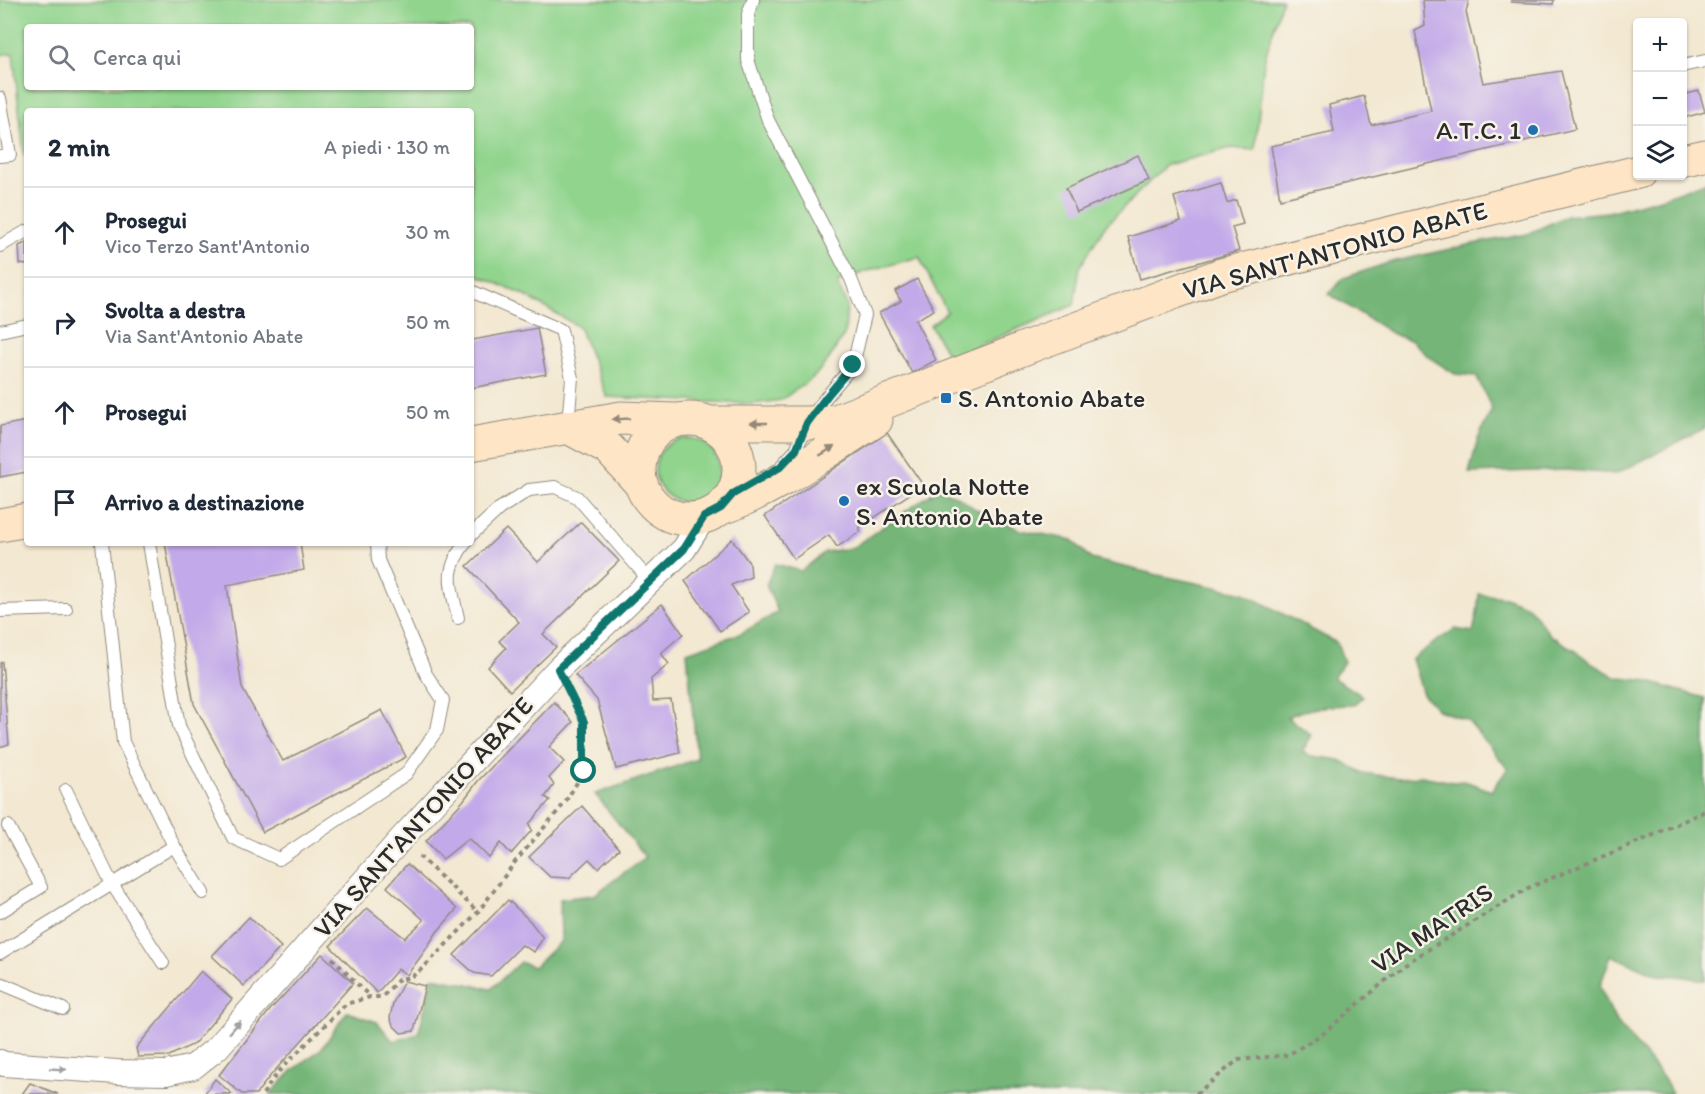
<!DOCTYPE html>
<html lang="it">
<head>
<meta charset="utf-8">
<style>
  :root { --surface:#fff; --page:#f2f2f3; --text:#1f2937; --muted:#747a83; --line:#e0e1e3 }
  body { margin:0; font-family:Itim,sans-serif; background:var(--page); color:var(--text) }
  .controls { position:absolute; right:18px; top:18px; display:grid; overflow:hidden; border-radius:6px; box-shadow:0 2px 4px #0004 }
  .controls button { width:54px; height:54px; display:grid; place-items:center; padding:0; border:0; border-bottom:2px solid var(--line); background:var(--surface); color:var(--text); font:30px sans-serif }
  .stop { position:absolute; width:18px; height:18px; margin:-14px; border:4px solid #0f766e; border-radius:50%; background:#fff }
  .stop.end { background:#0f766e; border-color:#fff; box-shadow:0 2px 6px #0008 }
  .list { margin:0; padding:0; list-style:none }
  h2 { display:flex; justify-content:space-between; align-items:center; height:78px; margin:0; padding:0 24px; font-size:26px }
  h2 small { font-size:20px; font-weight:400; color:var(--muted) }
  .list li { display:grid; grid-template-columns:39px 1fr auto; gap:18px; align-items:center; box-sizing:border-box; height:90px; padding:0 24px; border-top:2px solid var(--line) }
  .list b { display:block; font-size:22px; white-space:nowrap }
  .list p { margin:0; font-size:20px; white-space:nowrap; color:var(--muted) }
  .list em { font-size:20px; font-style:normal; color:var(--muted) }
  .icon { flex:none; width:33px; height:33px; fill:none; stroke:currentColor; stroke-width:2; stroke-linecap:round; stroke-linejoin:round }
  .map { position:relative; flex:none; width:1705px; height:1094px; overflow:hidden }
  .search { position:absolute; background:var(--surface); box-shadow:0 2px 4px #0004; left:24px; top:24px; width:450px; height:66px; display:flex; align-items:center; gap:15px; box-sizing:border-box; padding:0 21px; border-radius:6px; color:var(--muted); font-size:22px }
  .panel { position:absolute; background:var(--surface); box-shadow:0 2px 4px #0004; left:24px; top:108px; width:450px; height:438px; border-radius:6px }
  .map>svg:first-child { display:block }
  .green { fill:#90d48d; stroke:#5e805c; stroke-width:1.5; fill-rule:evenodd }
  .forest { fill:#74b678; stroke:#507052; stroke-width:1.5 }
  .building { fill:#c2a9e9 }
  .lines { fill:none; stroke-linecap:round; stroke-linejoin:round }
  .lane-casing { stroke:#8f8a7e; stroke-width:14 }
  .street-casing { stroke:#8f8a7e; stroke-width:26 }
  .secondary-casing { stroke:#8f8a7e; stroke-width:35 }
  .path { stroke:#8f8a7e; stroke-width:4; stroke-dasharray:4.5 4.5; stroke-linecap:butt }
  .lane { stroke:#fff; stroke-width:12 }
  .street { stroke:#fff; stroke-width:24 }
  .secondary { stroke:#fde5c5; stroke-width:33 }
  .oneway { fill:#948878 }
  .oneway2 { fill:#a0a0a0 }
  .route { stroke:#0f766e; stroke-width:8 }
  .poi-dot { fill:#1f6fb2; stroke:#f7f3e8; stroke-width:2 }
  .labels { text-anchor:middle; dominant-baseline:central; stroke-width:5; stroke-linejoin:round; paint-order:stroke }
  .poi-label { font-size:26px; fill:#2b2b2b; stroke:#f7f3e8; text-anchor:start }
  .street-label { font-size:26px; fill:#2b2b2b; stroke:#f7f3e8 }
</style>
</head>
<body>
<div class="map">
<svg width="1705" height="1094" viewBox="0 0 1705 1094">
  <rect width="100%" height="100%" fill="#f7f3e8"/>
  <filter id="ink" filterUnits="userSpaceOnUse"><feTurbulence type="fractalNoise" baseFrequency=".0167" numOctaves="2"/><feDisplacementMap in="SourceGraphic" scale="12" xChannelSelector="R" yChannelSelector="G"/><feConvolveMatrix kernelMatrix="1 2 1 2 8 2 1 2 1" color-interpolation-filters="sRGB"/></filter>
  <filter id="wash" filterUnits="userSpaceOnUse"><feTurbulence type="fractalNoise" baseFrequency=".008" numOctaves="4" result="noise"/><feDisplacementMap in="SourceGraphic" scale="24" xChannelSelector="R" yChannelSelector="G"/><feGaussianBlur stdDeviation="1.35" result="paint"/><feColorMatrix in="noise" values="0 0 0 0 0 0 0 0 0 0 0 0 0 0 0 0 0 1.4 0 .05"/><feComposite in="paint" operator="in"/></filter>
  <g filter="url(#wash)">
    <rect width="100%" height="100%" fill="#f3e8d1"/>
    <!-- green -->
    <g class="green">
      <path d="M0 0H1282L1264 61 1255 150 1231 148 1166 165 1104 227 1080 267 1074 305 950 358 930 325 947 312 919 257 864 272 837 283 847 305 845 333 829 359 814 377 781 400 752 404 607 397 579 327 524 295 471 272V111H27V156H24L13 53 0 55ZM27 27H471V87H27Z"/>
      <circle cx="687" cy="470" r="32"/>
    </g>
    <!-- forest -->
    <g class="forest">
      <polygon points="1705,182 1705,428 1616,474 1567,470 1469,473 1478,439 1492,409 1476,376 1455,374 1430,358 1412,341 1393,334 1329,294 1344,278 1391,262 1473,244 1528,234 1566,216 1608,212 1661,198"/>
      <path d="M938 489 958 497 977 510 1021 530 1072 540 1091 559 1158 575 1244 593 1337 643 1344 662 1333 678 1363 696 1353 705C1330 705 1308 707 1287 717L1312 735 1302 752 1312 756 1340 760 1363 773 1399 778 1422 776 1452 782 1465 781 1491 791 1508 769 1467 720 1438 710 1423 694 1412 659 1431 645 1455 629 1473 632 1477 614 1479 594 1505 597 1528 606 1551 636 1575 650 1590 662 1617 678 1642 680 1705 698V980L1677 976 1657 975 1611 955 1600 986 1614 1018 1664 1079 1672 1094H270L292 1071 322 1048 347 1012 377 1022 393 1041 418 1034 433 977 491 989 520 962 534 967 561 941 560 899 594 895 645 857 595 794 697 759 687 652 742 633 778 612 766 585 775 564 801 571 825 552 852 548Z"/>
    </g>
    <g id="blocks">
      <!-- building -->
      <g class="building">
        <polygon points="1423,0 1469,0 1466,12 1483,83 1561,71 1575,129 1280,199 1271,146 1334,132 1329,105 1364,96 1371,125 1431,111 1415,31 1425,26"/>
        <polygon points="1511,0 1554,0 1553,4 1511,2"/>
        <polygon points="1699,91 1705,112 1683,118 1683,95"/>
        <polygon points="1138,155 1149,180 1077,212 1066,188"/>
        <polygon points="1221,183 1227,203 1236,200 1243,224 1232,227 1239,251 1140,279 1128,237 1181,221 1174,197"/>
        <polygon points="27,242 27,265 20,264 19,246"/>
        <polygon points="917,279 934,310 915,320 936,360 912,373 879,313 901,301 895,291"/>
        <polygon points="537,328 546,374 471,388 471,334 473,340"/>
        <polygon points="27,421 27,472 0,477 0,426"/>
        <polygon points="887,433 923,485 859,528 861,531 837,547 829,535 794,559 765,516"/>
        <polygon points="581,522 619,561 543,634 556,647 510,691 488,667 506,648 499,641 519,622 467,566 506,529 538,562"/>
        <polygon points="732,539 750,564 751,577 731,585 749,612 720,631 685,581"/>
        <polygon points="165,543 300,543 304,570 227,585 242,688 283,761 382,710 406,757 263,832 194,704"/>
        <polygon points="662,604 683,634 661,653 669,664 651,679 653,701 671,700 680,753 616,769 597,700 575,675"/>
        <polygon points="2,662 9,744 0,747 0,663"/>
        <polygon points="554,702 573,722 549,747 564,762 549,778 554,785 545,797 550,800 529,824 532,830 511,854 501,843 489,858 469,838 443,859 426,841 463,801 478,781"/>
        <polygon points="582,806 619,849 598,868 589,859 569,878 550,877 529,857"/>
        <polygon points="407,864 457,909 437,932 422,955 407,975 398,969 377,993 330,946 367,908 405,938 424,920 387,887"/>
        <polygon points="508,900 530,921 543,938 534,952 522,945 491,976 474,973 454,955"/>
        <polygon points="249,917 281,947 244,986 212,956"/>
        <polygon points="322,954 353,983 271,1075 256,1094 242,1094 219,1075 270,1010"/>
        <polygon points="201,971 232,999 194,1044 169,1056 138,1057 136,1048"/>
        <polygon points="404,981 425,986 414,1031 401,1033 393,1025 390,1018 393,1003"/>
        <polygon points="215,1079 232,1094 204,1094"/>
        <polygon points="30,1083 58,1094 22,1094"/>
      </g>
    </g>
  </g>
  <g filter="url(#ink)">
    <use href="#blocks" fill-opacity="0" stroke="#8f8a7e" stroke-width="1.5"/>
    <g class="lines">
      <defs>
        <g id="lane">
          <polyline points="753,0 748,14 748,60 768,120 851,279 865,315 853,365 827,396 807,423 796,450 782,465"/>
          <polyline points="1682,66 1705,61"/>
          <polyline points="0,98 10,155 0,156"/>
          <polyline points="0,246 27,231"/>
          <polyline points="471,291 561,330 572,378 568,424"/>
          <polyline points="0,331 27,325"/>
          <polyline points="471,535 499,509 529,490 555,487 577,497 650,581"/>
          <polyline points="149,543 179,726 233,838 279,859 406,774 437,730 443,700 426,674 378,560 377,543"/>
          <polyline points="0,611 66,609"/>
          <path d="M458 618C451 585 443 573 465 543"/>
          <polyline points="66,790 112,884 163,963"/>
          <polyline points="174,846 203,893"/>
          <polyline points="0,912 41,887 8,826"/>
          <polyline points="0,953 174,846 123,742 102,543"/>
          <polyline points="0,983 63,1009"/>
        </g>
        <polyline id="street" points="0,1062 4,1064 117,1072 166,1073 193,1067 217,1048 401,839 558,669 684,549 704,517"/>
        <g id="secondary">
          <polyline points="1682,161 1705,156"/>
          <circle cx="689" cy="469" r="50"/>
          <polyline points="709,423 807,423 836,421 1046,340 1221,275 1638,172"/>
          <polyline points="568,427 609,449 640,483"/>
          <polyline points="471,444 621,418 675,420"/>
          <path d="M721 508C777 489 826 451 876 420"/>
          <polyline points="0,525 27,520"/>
        </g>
      </defs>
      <!-- lane casing -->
      <use href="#lane" class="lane-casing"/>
      <!-- street casing -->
      <use href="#street" class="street-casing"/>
      <!-- secondary casing -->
      <use href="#secondary" class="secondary-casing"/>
      <!-- path -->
      <g class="path">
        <polyline points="419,856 478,912"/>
        <polyline points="332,958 370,997"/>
        <polyline points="263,1094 279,1071 346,1004 370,997 382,997 400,978 410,978 423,968 478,912 515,862 564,804 584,771 584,722 570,694"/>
        <polyline points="1196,1094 1238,1060 1288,1055 1324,1033 1405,964 1528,888 1649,837 1705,811"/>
      </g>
      <!-- lane -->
      <use href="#lane" class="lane"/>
      <!-- street -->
      <use href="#street" class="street"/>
      <!-- secondary -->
      <use href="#secondary" class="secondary"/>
    </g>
    <!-- one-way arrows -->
    <defs><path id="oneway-solid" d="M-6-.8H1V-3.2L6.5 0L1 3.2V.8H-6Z" transform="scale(1.5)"/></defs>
    <g class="oneway">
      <use href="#oneway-solid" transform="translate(621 419) rotate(177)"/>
      <use href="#oneway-solid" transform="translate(759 423) rotate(-180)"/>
      <use href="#oneway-solid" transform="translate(827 451) rotate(-32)"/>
    </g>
    <g class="oneway2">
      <use href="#oneway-solid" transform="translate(235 1027) rotate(-49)"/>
      <use href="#oneway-solid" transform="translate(58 1069) rotate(3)"/>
    </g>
  </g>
  <g class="lines" filter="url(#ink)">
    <!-- route -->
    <polyline class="route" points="584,771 584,722 558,669 684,549 704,517 721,508 733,494 780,467 796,450 807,423 827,396 853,365"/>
  </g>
  <!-- markers -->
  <g class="poi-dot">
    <circle cx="1533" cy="130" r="6"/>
    <rect x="940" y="392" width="12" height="12" rx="3"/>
    <circle cx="844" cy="501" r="6"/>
  </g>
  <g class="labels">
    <!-- poi labels -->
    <g class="poi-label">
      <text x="1521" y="130" text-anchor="end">A.T.C. 1</text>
      <text x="958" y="398">S. Antonio Abate</text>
      <text x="856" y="486">ex Scuola Notte<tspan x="856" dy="30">S. Antonio Abate</tspan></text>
    </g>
    <!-- street labels -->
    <g class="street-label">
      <text transform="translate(1335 250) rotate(-15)">VIA SANT'ANTONIO ABATE</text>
      <text transform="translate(423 817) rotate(-48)">VIA SANT'ANTONIO ABATE</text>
      <text transform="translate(1432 928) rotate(-34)">VIA MATRIS</text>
    </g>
  </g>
</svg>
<div class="controls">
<button>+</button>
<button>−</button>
<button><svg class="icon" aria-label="layers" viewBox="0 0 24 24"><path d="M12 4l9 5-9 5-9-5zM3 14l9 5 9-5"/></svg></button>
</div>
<div class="stop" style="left:584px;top:771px"></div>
<div class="stop end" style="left:853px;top:365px"></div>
<div class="search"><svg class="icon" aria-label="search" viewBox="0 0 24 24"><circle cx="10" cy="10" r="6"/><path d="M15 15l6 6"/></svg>Cerca qui</div>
<section class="panel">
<h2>2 min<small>A piedi · 130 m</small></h2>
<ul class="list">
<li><svg class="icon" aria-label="ahead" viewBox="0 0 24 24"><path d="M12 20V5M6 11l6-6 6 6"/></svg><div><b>Prosegui</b><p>Vico Terzo Sant'Antonio</p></div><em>30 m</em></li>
<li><svg class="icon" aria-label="right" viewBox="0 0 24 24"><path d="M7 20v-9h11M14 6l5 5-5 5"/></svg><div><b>Svolta a destra</b><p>Via Sant'Antonio Abate</p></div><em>50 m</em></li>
<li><svg class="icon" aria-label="ahead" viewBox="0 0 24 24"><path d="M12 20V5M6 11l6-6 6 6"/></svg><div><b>Prosegui</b></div><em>50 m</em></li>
<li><svg class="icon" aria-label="arrive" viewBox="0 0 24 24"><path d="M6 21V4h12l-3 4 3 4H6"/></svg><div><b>Arrivo a destinazione</b></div></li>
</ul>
</section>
</div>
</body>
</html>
